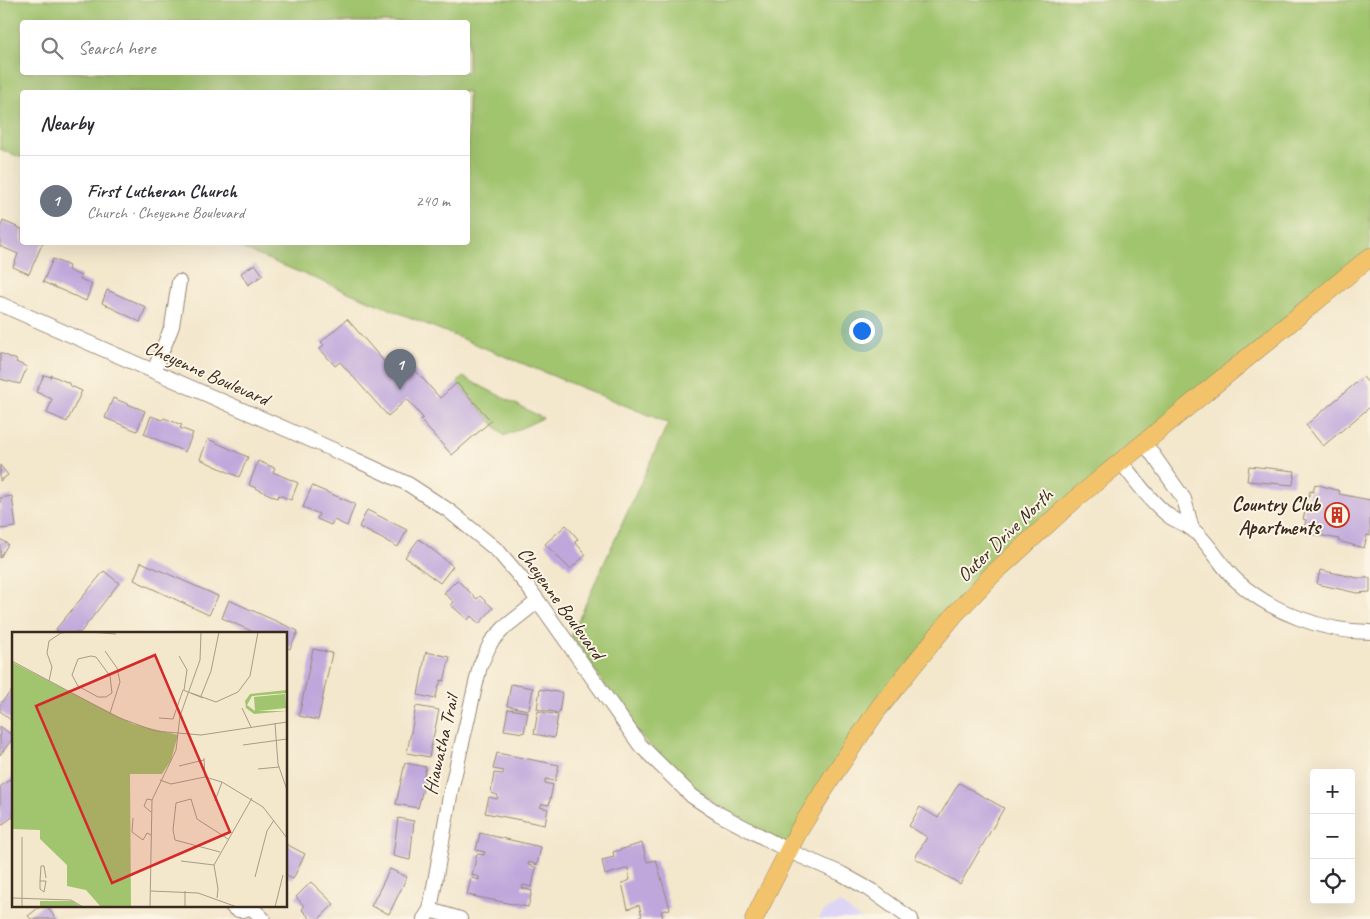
<!DOCTYPE html>
<html lang="en">
<head>
<meta charset="utf-8">
<style>
  :root { --surface:#fff; --page:#f7f7f7; --text:#2b2b33; --muted:#7c7c81; --line:#e1e1e2; --accent:#c8321e }
  body { margin:0; font-family:Caveat,sans-serif; background:var(--page); color:var(--text) }
  .controls { position:absolute; right:15px; bottom:15px; display:grid; overflow:hidden; border-radius:5px; box-shadow:0 5px 20px #0002 }
  .controls button { width:45px; height:45px; display:grid; place-items:center; padding:0; border:0; border-bottom:1px solid var(--line); background:var(--surface); color:var(--text); font:25px sans-serif }
  .you { position:absolute; left:861px; top:330px; width:18px; height:18px; margin:-12px; border:4px solid #fff; border-radius:50%; background:#1a73e8; box-shadow:0 0 0 8px #1a73e833 }
  .badge { display:grid; place-items:center; width:32px; height:32px; border-radius:50%; background:var(--accent); color:#fff; font-size:16px; font-weight:700 }
  .pin { position:absolute; translate:-50% -41px; filter:drop-shadow(0 1px 2px #0008) }
  .pin::after { content:''; position:absolute; top:26px; width:18px; height:15px; background:inherit; clip-path:polygon(0 0,100% 0,50% 100%) }
  .list { margin:0; padding:0; list-style:none }
  h2 { display:flex; justify-content:space-between; align-items:center; height:65px; margin:0; padding:0 20px; font-size:21px }
  h2 small { font-size:16px; font-weight:400; color:var(--muted) }
  .list li { display:grid; grid-template-columns:32px 1fr auto; gap:15px; align-items:center; box-sizing:border-box; height:90px; padding:0 20px; border-top:1px solid var(--line) }
  .list b { display:block; font-size:19px; white-space:nowrap }
  .list p { margin:0; font-size:16px; white-space:nowrap; color:var(--muted) }
  .list em { font-size:16px; font-style:normal; color:var(--muted) }
  .icon { flex:none; width:28px; height:28px; fill:none; stroke:currentColor; stroke-width:2; stroke-linecap:round; stroke-linejoin:round }
  .map { position:relative; flex:none; width:1370px; height:919px; overflow:hidden }
  .search { position:absolute; background:var(--surface); box-shadow:0 5px 20px #0002; left:20px; top:20px; width:450px; height:55px; display:flex; align-items:center; gap:12px; box-sizing:border-box; padding:0 18px; border-radius:5px; color:var(--muted); font-size:19px }
  .panel { position:absolute; background:var(--surface); box-shadow:0 5px 20px #0002; left:20px; top:90px; width:450px; height:155px; border-radius:5px }
  .map>svg:first-child { display:block }
  .built { fill:#ddd5f6 }
  .green { fill:#a1c46e; stroke:#6e7746; fill-rule:evenodd }
  .building { fill:#bfa7dc }
  .lines { fill:none; stroke-linecap:round; stroke-linejoin:round }
  .minor-casing { stroke:#978875; stroke-width:16 }
  .major-casing { stroke:#978875; stroke-width:19 }
  .minor { stroke:#fff; stroke-width:14 }
  .major { stroke:#f2c36a; stroke-width:18 }
  .labels { text-anchor:middle; dominant-baseline:central; stroke-width:4; stroke-linejoin:round; paint-order:stroke }
  .street-label { font-size:20px; fill:#3b2a1e; stroke:#fcf5e5 }
  .poi-label { font-size:20px; font-weight:bold; fill:#3b2a1e; stroke:#fcf5e5; text-anchor:end }
  .inset-road { fill:none; stroke:#a99b86; stroke-width:1 }
  .view { fill:#d62828; fill-opacity:0.15; stroke:#d62828; stroke-width:2.5 }
  .inset-edge { fill:none; stroke:#3b2a1e; stroke-width:2.5 }
</style>
</head>
<body>
<div class="map">
<svg width="1370" height="919" viewBox="0 0 1370 919">
  <rect width="100%" height="100%" fill="#fcf5e5"/>
  <filter id="ink" filterUnits="userSpaceOnUse"><feTurbulence type="fractalNoise" baseFrequency=".02" numOctaves="2"/><feDisplacementMap in="SourceGraphic" scale="10" xChannelSelector="R" yChannelSelector="G"/><feConvolveMatrix kernelMatrix="1 2 1 2 8 2 1 2 1" color-interpolation-filters="sRGB"/></filter>
  <filter id="wash" filterUnits="userSpaceOnUse"><feTurbulence type="fractalNoise" baseFrequency=".0096" numOctaves="4" result="noise"/><feDisplacementMap in="SourceGraphic" scale="20" xChannelSelector="R" yChannelSelector="G"/><feGaussianBlur stdDeviation="1.12" result="paint"/><feColorMatrix in="noise" values="0 0 0 0 0 0 0 0 0 0 0 0 0 0 0 0 0 1.4 0 .05"/><feComposite in="paint" operator="in"/></filter>
  <g filter="url(#wash)">
    <rect width="100%" height="100%" fill="#f3e7cc"/>
    <!-- built -->
    <polygon class="built" points="839,903 861,919 819,919 823,912"/>
    <!-- green -->
    <g class="green">
      <path d="M0 0H1370V254L980 583 787 845 724 810 682 778 640 735 571 636 668 423 228 243 468 242V92H22V158L0 149ZM22 22H468V72H22Z"/>
      <polygon points="463,377 543,418 504,436 457,383"/>
    </g>
    <g id="blocks">
      <!-- building -->
      <g class="building">
        <polygon points="3,221 22,229 22,242 43,242 29,274 13,267 18,254 0,246 0,229"/>
        <polygon points="53,259 69,266 68,270 81,276 80,279 92,284 86,301 43,282"/>
        <polygon points="255,264 263,275 248,285 241,273"/>
        <polygon points="107,290 146,307 140,322 102,303"/>
        <polygon points="347,319 395,374 408,362 440,398 457,383 491,421 452,455 420,420 423,418 407,399 388,416 340,362 335,366 320,349 324,345 321,342"/>
        <polygon points="0,353 17,360 16,362 27,367 20,384 0,379"/>
        <polygon points="44,375 51,377 51,375 69,383 69,385 82,391 67,422 47,413 52,399 36,392"/>
        <polygon points="1363,377 1370,385 1370,407 1323,446 1306,425"/>
        <polygon points="113,398 145,411 137,431 105,418"/>
        <polygon points="151,416 162,420 164,418 182,425 180,428 193,433 185,452 144,434"/>
        <polygon points="208,439 248,457 239,477 200,459"/>
        <polygon points="258,461 275,468 273,472 298,483 291,500 279,495 277,498 249,485"/>
        <polygon points="0,465 8,475 0,481"/>
        <polygon points="1249,466 1295,471 1293,485 1247,481"/>
        <polygon points="1315,484 1340,491 1339,494 1370,500 1370,536 1367,535 1364,548 1338,541 1339,539 1303,532 1306,520 1303,519 1305,512 1303,511 1306,498 1308,498 1310,491 1313,492"/>
        <polygon points="312,486 355,504 347,526 334,520 331,525 317,519 319,514 303,507"/>
        <polygon points="12,496 16,527 0,529 0,498"/>
        <polygon points="367,510 407,530 398,547 359,527"/>
        <polygon points="566,525 578,539 575,542 586,555 570,569 545,544"/>
        <polygon points="0,539 8,544 0,558"/>
        <polygon points="419,539 453,566 440,583 405,557"/>
        <polygon points="141,562 218,596 209,615 134,580"/>
        <polygon points="1320,570 1358,578 1370,578 1370,592 1357,593 1317,584"/>
        <polygon points="104,571 119,583 80,633 60,633 56,629"/>
        <polygon points="457,580 477,599 480,596 493,608 479,624 471,616 468,620 451,605 454,602 444,593"/>
        <polygon points="229,600 298,631 290,649 286,647 286,633 256,633 222,618"/>
        <polygon points="313,649 332,653 318,720 299,716"/>
        <polygon points="426,652 450,657 444,681 441,680 435,699 418,695"/>
        <polygon points="511,684 533,688 529,710 507,706"/>
        <polygon points="14,688 14,723 0,711 0,704"/>
        <polygon points="540,689 562,693 559,713 537,709"/>
        <polygon points="416,706 439,710 429,757 407,753"/>
        <polygon points="508,709 528,712 524,733 504,730"/>
        <polygon points="538,711 558,715 554,738 534,734"/>
        <polygon points="0,726 14,737 0,755"/>
        <polygon points="497,753 559,765 555,781 545,779 545,783 553,785 549,805 542,804 540,807 548,809 545,825 485,813 489,797 497,799 498,795 491,793 494,773 503,774 504,771 493,769"/>
        <polygon points="405,763 426,767 423,780 425,781 418,808 396,804"/>
        <polygon points="14,776 14,816 0,826 0,787"/>
        <polygon points="959,783 1004,808 960,884 915,858 927,837 909,826 920,807 938,818"/>
        <polygon points="398,818 414,821 410,860 393,856"/>
        <polygon points="480,833 541,847 537,865 529,862 528,865 536,867 532,887 523,885 522,888 532,891 528,907 467,895 471,878 479,880 479,877 472,875 477,854 484,855 485,852 476,850"/>
        <polygon points="642,843 647,862 656,860 663,884 670,909 661,911 663,919 634,919 642,916 639,905 628,909 622,883 630,880 628,868 605,875 602,860 614,857 613,852"/>
        <polygon points="286,844 305,854 293,879 286,876"/>
        <polygon points="390,869 407,877 389,914 371,906"/>
        <polygon points="311,882 334,904 319,919 311,919 302,910 304,906 296,897"/>
        <polygon points="42,905 46,905 56,919 31,919 28,916"/>
      </g>
    </g>
  </g>
  <g filter="url(#ink)">
    <use href="#blocks" fill-opacity="0" stroke="#978875" stroke-width="1"/>
    <g class="lines">
      <defs>
        <g id="minor">
          <polyline points="0,304 352,458 408,484 448,510 498,551 526,584 640,745 692,796 719,814 789,851 842,874 872,891 911,919"/>
          <polyline points="154,371 172,326 179,282"/>
          <polyline points="1144,442 1184,499 1192,529"/>
          <path d="M1121 462C1135 480 1150 501 1169 516 1176 521 1185 524 1192 529 1210 543 1220 566 1237 581 1271 612 1324 632 1370 632"/>
          <path d="M231 905C237 912 245 912 252 905"/>
          <polyline points="251,907 263,919"/>
          <polyline points="430,910 460,919"/>
          <polyline points="424,919 430,910 451,790 480,666 491,642 505,627 538,601"/>
        </g>
        <polyline id="major" points="754,919 798,832 834,774 878,709 955,614 992,575 1073,501 1370,257"/>
      </defs>
      <!-- minor casing -->
      <use href="#minor" class="minor-casing"/>
      <!-- major casing -->
      <use href="#major" class="major-casing"/>
      <!-- minor -->
      <use href="#minor" class="minor"/>
      <!-- major -->
      <use href="#major" class="major"/>
    </g>
  </g>
  <!-- icons -->
  <defs>
    <symbol id="building-ring" viewBox="-11 -11 22 22"><circle r="9.5" fill="#fcf5e5" stroke="#c8321e" stroke-width="1.5"/><path d="M-4-6H4V6H1V3H-1V6H-4ZM-2.5-4.3h1.7v1.8h-1.7ZM.8-4.3h1.7v1.8H.8ZM-2.5-1h1.7V.8h-1.7ZM.8-1h1.7V.8H.8Z" fill="#c8321e"/></symbol>
  </defs>
  <g fill-rule="evenodd">
    <use href="#building-ring" x="1323" y="501" width="28" height="28"/>
  </g>
  <g class="labels">
    <!-- street labels -->
    <g class="street-label">
      <text transform="translate(207 373) rotate(24)">Cheyenne Boulevard</text>
      <text transform="translate(1005 535) rotate(-44)">Outer Drive North</text>
      <text transform="translate(561 603) rotate(54)">Cheyenne Boulevard</text>
      <text transform="translate(441 745) rotate(-77)">Hiawatha Trail</text>
    </g>
    <!-- poi labels -->
    <g class="poi-label">
      <text x="1320" y="504">Country Club<tspan x="1320" dy="23">Apartments</tspan></text>
    </g>
  </g>
  <!-- overview -->
  <g transform="translate(12 632)">
    <rect width="275" height="275" fill="#f3e7cc"/>
    <path d="M0 30 121 92 166 103 159 128 150 142H118L119 275H89L74 258 55 254V233L28 207V198L0 197ZM275 58V61L240 64 235 73 243 79 242 65 273 62 274 76 246 79H275L242 82 234 76 233 69 238 62ZM28 269H60L69 275H28Z" fill="#a1c46e"/>
    <path class="inset-road" d="M77 0 104 2M93 19 105 36 108 50 98 81M79 24 84 25 98 44 100 61 94 65H86L66 54 60 43 66 27ZM167 24 175 38 172 58M0 29 105 85 143 99 189 103 275 90M37 49 40 35 35 21 37 9 49 1 59 0M179 61 204 70 226 60 238 44 246 0M189 64 199 39 207 0M230 76 239 95M147 86 161 87 171 58 191 66M263 91 266 132 275 158M231 113 275 107M192 126 193 145M167 134 192 128M246 137 267 135M148 148 159 152 193 145 210 150 251 175 275 206M203 169 210 150M139 180 132 174 135 167 140 168M121 186 120 200 131 208 135 201 139 203M10 205V275M208 220 163 208 161 198 164 171 179 167 185 187 216 207M169 229 202 233M243 245 255 199 262 188M28 249H34L32 260 28 257ZM28 249 29 234H32L34 246M139 259 186 261 225 275M0 266 59 268 71 275M205 266 206 257 202 233 240 166M138 275 140 168 164 118 168 84 188 28 189 0M173 275V259M263 275 271 243"/>
    <path class="view" d="M143 23 218 200 100 251 24 74Z"/>
    <rect width="275" height="275" class="inset-edge"/>
  </g>
</svg>
<div class="controls">
<button>+</button>
<button>−</button>
<button><svg class="icon" aria-label="locate" viewBox="0 0 24 24"><circle cx="12" cy="12" r="6"/><path d="M12 2v4M12 18v4M2 12h4M18 12h4"/></svg></button>
</div>
<div class="you"></div>
<div class="pin badge" style="left:400px;top:390px;background:#6b7280">1</div>
<div class="search"><svg class="icon" aria-label="search" viewBox="0 0 24 24"><circle cx="10" cy="10" r="6"/><path d="M15 15l6 6"/></svg>Search here</div>
<section class="panel">
<h2>Nearby<small></small></h2>
<ul class="list">
<li><span class="badge" style="background:#6b7280">1</span><div><b>First Lutheran Church</b><p>Church · Cheyenne Boulevard</p></div><em>240 m</em></li>
</ul>
</section>
</div>
</body>
</html>
